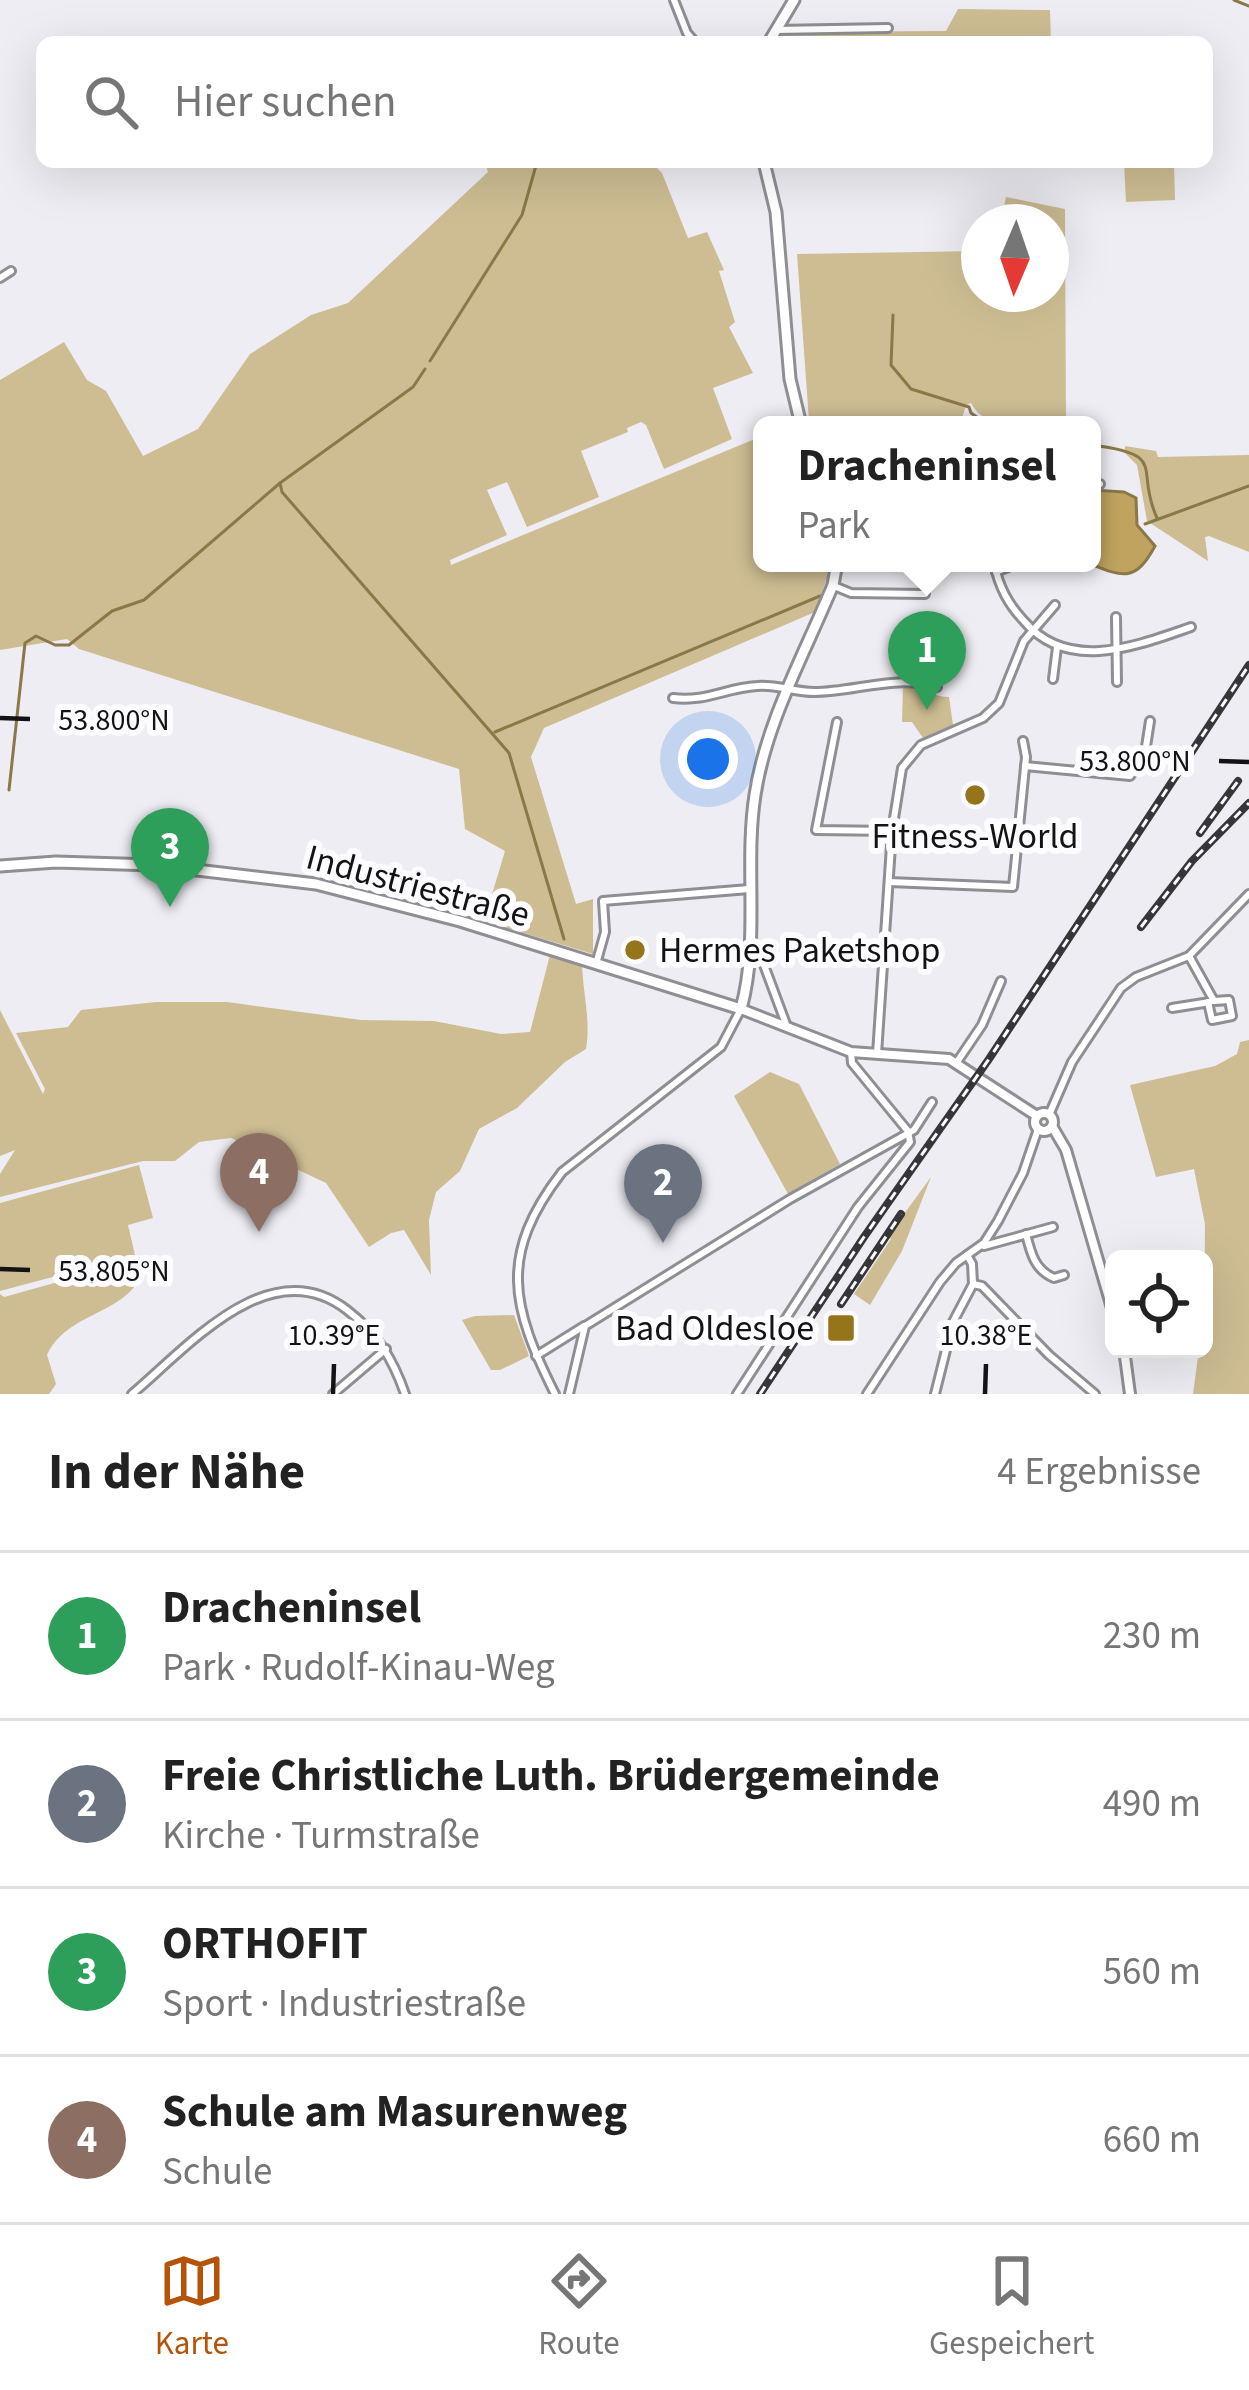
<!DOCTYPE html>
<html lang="de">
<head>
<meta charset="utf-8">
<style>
  :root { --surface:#fff; --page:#f6f6f6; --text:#222; --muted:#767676; --line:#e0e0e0; --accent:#b45309 }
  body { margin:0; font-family:"Source Sans 3",sans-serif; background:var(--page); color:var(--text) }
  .controls { position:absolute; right:36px; bottom:36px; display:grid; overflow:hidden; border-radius:18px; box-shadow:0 12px 48px #0002 }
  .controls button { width:108px; height:108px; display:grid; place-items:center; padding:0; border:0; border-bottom:3px solid var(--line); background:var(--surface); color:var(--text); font:60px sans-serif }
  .compass { position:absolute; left:961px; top:204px; width:108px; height:108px; border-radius:50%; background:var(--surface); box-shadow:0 12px 48px #0002; rotate:182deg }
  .you { position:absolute; left:708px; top:759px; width:42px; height:42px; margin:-30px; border:9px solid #fff; border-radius:50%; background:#1a73e8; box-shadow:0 0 0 18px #1a73e833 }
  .badge { display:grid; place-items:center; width:78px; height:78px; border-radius:50%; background:var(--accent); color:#fff; font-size:39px; font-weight:700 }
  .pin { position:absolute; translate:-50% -99px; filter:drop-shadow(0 3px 6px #0008) }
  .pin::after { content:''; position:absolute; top:63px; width:42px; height:36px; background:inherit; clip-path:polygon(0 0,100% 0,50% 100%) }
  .popup { position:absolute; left:753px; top:416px; width:348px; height:156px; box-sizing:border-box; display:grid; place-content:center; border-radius:18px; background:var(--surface); filter:drop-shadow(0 3px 9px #0005); font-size:39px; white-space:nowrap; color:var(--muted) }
  .popup b { font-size:45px; color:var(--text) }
  .popup::after { content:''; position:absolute; left:50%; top:100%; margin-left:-24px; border:24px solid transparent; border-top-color:var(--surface) }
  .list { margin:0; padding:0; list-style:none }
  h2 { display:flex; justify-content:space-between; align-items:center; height:156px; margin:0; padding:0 48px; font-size:51px }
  h2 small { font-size:39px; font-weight:400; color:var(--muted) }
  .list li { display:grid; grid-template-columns:78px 1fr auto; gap:36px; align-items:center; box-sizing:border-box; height:168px; padding:0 48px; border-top:3px solid var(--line) }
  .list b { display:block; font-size:45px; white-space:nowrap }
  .list p { margin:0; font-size:39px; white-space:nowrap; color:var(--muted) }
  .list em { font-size:39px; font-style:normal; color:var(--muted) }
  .icon { flex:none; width:66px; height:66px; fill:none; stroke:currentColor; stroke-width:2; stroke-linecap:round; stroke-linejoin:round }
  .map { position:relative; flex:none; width:1249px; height:1394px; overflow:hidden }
  .search { position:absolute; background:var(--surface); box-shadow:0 12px 48px #0002; left:36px; right:36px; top:36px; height:132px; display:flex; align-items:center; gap:30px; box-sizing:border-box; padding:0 42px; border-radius:18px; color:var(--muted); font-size:45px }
  .sheet { height:828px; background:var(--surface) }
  nav { display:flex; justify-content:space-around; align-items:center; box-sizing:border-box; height:168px; border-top:3px solid var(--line); background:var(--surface); font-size:33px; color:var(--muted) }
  nav a { display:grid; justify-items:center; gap:6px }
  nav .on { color:var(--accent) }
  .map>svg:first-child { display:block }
  .green { fill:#cebd93 }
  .water { fill:#bfa35f; stroke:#8b7849; stroke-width:3 }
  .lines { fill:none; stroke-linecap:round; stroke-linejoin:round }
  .stream { stroke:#8b7849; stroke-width:3 }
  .minor-casing { stroke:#8e8e93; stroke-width:12 }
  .tertiary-casing { stroke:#8e8e93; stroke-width:14 }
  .secondary-casing { stroke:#8e8e93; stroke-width:15 }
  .minor { stroke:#fff; stroke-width:6 }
  .tertiary { stroke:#fff; stroke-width:8 }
  .secondary { stroke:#fff; stroke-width:9 }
  .rail-casing { stroke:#363638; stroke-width:8 }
  .rail { stroke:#fcfbfe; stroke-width:3; stroke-dasharray:9; stroke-linecap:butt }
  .ticks { fill:none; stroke:#131315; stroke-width:4.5 }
  .poi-dot { fill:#94751c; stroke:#fcfbfe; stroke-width:4.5 }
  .labels { text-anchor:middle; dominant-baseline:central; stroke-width:12; stroke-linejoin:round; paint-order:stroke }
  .poi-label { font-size:36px; fill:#131315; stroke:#fcfbfe }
  .street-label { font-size:36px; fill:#131315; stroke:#fcfbfe }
  .ticks-label { font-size:30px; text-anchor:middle; fill:#131315; stroke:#fcfbfe; stroke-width:12; stroke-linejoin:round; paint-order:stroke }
</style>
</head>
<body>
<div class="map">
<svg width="1249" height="1394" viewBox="0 0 1249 1394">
  <rect width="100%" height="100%" fill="#eeedf3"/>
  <!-- green -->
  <g class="green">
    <polygon points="958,9 1050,10 1051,42 777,42 782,32 946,31"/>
    <polygon points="485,162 651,162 662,173 688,238 707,232 724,270 719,271 735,322 729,327 753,373 713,388 732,439 664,469 646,425 641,422 627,428 628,432 581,451 599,497 527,527 507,482 487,490 507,535 450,560 451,565 762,436 762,563 832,564 815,612 544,728 531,757 576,904 593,899 593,954 484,921 505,851 465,829 459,769 79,649 67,639 0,650 0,380 64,342 87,380 106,391 143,456 198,429 250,354 311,315 348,303 488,172"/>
    <polygon points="1124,162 1174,162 1175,200 1126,202"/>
    <path d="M1006 197 1065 209 1066 425C1037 425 987 434 971 403L966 405 961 422 809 421 797 254 979 251V294H1051V222H1001Z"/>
    <polygon points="1125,446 1156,451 1158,457 1249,455 1249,552 1209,536 1205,537 1208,561 1147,521 1137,465 1125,453"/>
    <path d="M903 686C920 686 931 697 949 697L953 725 923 738 912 722H902Z"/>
    <path d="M550 955 582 965C583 994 591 1021 586 1049L565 1062 517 1108 479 1129 460 1171 436 1192 429 1220 431 1275 404 1230 391 1233 369 1247 326 1183 231 1138 199 1142 175 1161H143L0 1197V1174L15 1150 0 1156V1010L43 1094 45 1089 16 1033 68 1027 81 1010 156 1002H227L361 1020 434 1021 501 1034 530 1032Z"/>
    <polygon points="1249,1040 1249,1394 1193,1394 1199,1349 1204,1349 1205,1224 1194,1169 1156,1177 1130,1085 1215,1066 1237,1054 1240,1042"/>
    <polygon points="770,1072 799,1084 840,1164 788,1194 734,1096"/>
    <polygon points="139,1165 153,1218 128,1225 135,1255 0,1291 0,1203"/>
    <polygon points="931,1177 902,1251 870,1305 854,1294 891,1239 888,1236"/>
    <path d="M130 1262 145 1269C126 1317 68 1310 47 1355L56 1384 49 1394H0V1294L4 1297Z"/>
    <polygon points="514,1315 529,1356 500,1370 491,1370 462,1320 475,1316"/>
  </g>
  <!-- water -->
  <path class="water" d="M1092 490 1124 492 1136 498 1137 525 1155 546C1135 583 1123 577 1088 563H1092Z"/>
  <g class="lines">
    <!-- stream -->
    <g class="stream">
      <polyline points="1234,0 1249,6"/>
      <polyline points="893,315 891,365 911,389 969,407 971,413 988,425"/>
      <polyline points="430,361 522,215 537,162"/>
      <polyline points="425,369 413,387 280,483 282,492 509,753 564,939"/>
      <path d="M1092 445C1170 455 1134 468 1157 518"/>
      <polyline points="1145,524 1249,486"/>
      <polyline points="495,732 820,596"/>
      <polyline points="9,790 25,643 36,636 55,645 69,645 112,611 144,600 280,483"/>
    </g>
    <defs>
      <g id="minor">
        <polyline points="674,0 687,33 695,42"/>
        <polyline points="776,30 888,28"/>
        <polyline points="0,278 11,271"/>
        <polyline points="1092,484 1100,484"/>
        <path d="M994 563C999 587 1008 604 1024 621 1068 673 1136 646 1191 627"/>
        <polyline points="996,572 1018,563"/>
        <polyline points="834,586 851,593 925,594"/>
        <polyline points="1116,617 1117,682"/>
        <polyline points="1053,679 1057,647"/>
        <path d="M673 698C707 702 725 688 757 686 776 684 794 692 814 692 855 692 896 674 937 687"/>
        <polyline points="837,722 816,830 892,831"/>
        <polyline points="1025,766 1130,776 1145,753 1150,721"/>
        <polyline points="889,882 1013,887 1026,757 1023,741"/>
        <polyline points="1189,956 1214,1001 1229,1000 1232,1016 1212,1020 1208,1002"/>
        <polyline points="761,957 786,1024"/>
        <polyline points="596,964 605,932 603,901 749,889"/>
        <polyline points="1172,1008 1210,1002"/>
        <polyline points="851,1052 852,1063 907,1130"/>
        <polyline points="877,1054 892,831 902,768 921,745 983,718 999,703 1024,641 1055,605"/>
        <polyline points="957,1062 982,1025 1001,981"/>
        <polyline points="1049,1115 1072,1062 1121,988 1136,977 1189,956 1249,894"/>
        <path d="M1026 1234C1031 1254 1035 1270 1054 1278L1064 1275"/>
        <polyline points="984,1246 1053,1227"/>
        <polyline points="973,1284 982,1286 1049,1355 1095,1394"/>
        <polyline points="536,1356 584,1326"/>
        <path d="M132 1394C189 1346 270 1250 347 1310 377 1333 393 1359 405 1394"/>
        <polyline points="333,1394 386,1349"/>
        <path d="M555 1394C511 1306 498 1255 562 1172L721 1047 741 1009"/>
        <polyline points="569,1394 585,1326 790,1199 914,1130 932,1102"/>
        <polyline points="737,1394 858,1207 910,1142 908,1131"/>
        <polyline points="867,1394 940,1282 956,1263 984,1243 998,1221 1023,1173 1038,1129"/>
        <polyline points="935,1394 953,1322 973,1284 972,1264 967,1255"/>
      </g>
      <g id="tertiary">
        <polyline points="741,1009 851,1052 949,1059 1037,1116"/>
        <circle cx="1044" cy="1122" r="9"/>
        <polyline points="1052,1126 1066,1150 1114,1315"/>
        <polyline points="1124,1349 1130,1394"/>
      </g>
      <g id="secondary">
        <polyline points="769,42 794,0"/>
        <polyline points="764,162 776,212 790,379 801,425"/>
        <path d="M0 866 56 862 154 865 316 884 460 921 741 1009C760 939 744 866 755 795 766 722 805 653 833 585L837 563"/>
      </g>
    </defs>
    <!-- minor casing -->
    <use href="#minor" class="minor-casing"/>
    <!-- tertiary casing -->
    <use href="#tertiary" class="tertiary-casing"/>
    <!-- secondary casing -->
    <use href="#secondary" class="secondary-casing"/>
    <!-- minor -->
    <use href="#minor" class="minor"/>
    <!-- tertiary -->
    <use href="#tertiary" class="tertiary"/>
    <!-- secondary -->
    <use href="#secondary" class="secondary"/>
    <defs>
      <g id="rail">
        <polyline points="1200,833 1238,781"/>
        <polyline points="1141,927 1192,861 1249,803"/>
        <polyline points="841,1304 901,1214"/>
        <polyline points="760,1394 864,1237 989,1059 1249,665"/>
      </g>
    </defs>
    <!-- rail casing -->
    <use href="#rail" class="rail-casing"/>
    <!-- rail -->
    <use href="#rail" class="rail"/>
  </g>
  <!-- ticks -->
  <path class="ticks" d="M0 718 30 719M1219 761 1249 762M0 1269 30 1270M333 1394 334 1364M985 1394 986 1364"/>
  <!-- markers -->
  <g class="poi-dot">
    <circle cx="975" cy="795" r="12"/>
    <circle cx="635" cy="950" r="12"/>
    <rect x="826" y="1313" width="30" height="30" rx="6"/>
  </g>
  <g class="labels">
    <!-- poi labels -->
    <g class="poi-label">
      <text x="975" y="836">Fitness-World</text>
      <text x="659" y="950" text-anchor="start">Hermes Paketshop</text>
      <text x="814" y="1328" text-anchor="end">Bad Oldesloe</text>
    </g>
    <!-- street labels -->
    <g class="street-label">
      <text transform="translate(418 886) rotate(15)">Industriestraße</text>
    </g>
  </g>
  <g class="ticks-label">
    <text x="114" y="730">53.800°N</text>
    <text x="1135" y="771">53.800°N</text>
    <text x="114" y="1281">53.805°N</text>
    <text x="334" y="1345">10.39°E</text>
    <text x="986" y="1345">10.38°E</text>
  </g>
</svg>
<div class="controls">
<button><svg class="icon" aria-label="locate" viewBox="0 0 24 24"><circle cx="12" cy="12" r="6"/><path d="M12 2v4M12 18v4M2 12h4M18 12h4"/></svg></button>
</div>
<svg class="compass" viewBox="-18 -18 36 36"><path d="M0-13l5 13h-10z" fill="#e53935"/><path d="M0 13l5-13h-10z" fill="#767676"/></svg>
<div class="you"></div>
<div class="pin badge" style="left:927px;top:710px;background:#2e9e5b">1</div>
<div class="popup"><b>Dracheninsel</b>Park</div>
<div class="pin badge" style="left:663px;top:1243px;background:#6b7280">2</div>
<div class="pin badge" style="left:170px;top:907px;background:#2e9e5b">3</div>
<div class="pin badge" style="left:259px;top:1232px;background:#8d6e63">4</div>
<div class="search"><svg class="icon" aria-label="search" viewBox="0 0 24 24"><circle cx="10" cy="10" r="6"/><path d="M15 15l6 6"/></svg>Hier suchen</div>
</div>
<section class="sheet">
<h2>In der Nähe<small>4 Ergebnisse</small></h2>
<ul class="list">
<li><span class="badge" style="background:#2e9e5b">1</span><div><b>Dracheninsel</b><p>Park · Rudolf-Kinau-Weg</p></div><em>230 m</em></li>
<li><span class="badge" style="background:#6b7280">2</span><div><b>Freie Christliche Luth. Brüdergemeinde</b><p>Kirche · Turmstraße</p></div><em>490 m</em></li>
<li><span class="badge" style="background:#2e9e5b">3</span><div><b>ORTHOFIT</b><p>Sport · Industriestraße</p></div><em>560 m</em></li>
<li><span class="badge" style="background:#8d6e63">4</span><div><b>Schule am Masurenweg</b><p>Schule</p></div><em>660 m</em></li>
</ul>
</section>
<nav>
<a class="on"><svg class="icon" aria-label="map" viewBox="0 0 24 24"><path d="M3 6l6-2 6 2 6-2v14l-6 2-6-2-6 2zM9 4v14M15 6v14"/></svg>Karte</a>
<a><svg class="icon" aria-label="directions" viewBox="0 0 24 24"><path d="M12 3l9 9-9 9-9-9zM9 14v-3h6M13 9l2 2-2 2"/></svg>Route</a>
<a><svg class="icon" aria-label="saved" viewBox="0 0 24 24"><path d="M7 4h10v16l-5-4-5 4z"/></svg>Gespeichert</a>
</nav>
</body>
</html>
